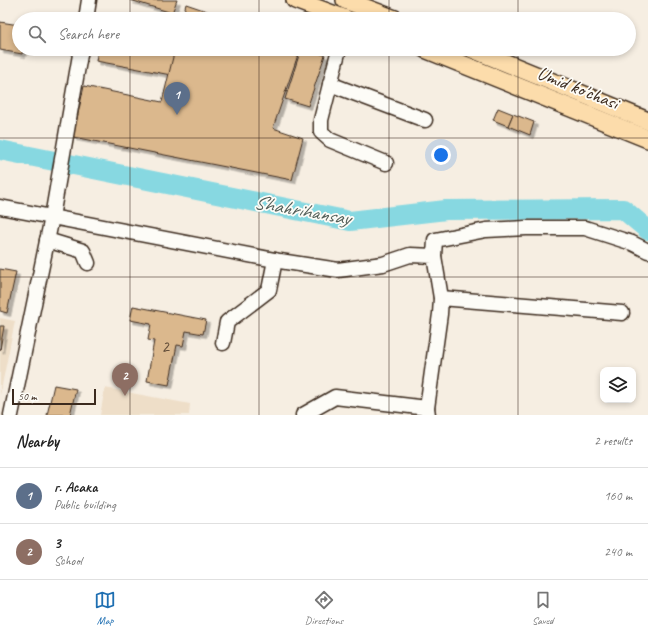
<!DOCTYPE html>
<html lang="en">
<head>
<meta charset="utf-8">
<style>
  :root { --surface:#fff; --page:#f2f2f2; --text:#222; --muted:#767676; --line:#e0e0e0; --accent:#1f6fb2 }
  body { margin:0; font-family:Caveat,sans-serif; background:var(--page); color:var(--text) }
  .controls { position:absolute; right:12px; bottom:12px; display:grid; overflow:hidden; border-radius:8px; box-shadow:0 2px 6px #0003 }
  .controls button { width:36px; height:36px; display:grid; place-items:center; padding:0; border:0; border-bottom:1px solid var(--line); background:var(--surface); color:var(--text); font:20px sans-serif }
  .scale { position:absolute; left:12px; bottom:10px; width:84px; box-sizing:border-box; padding-left:4px; border:2px solid #3b2a1e; border-top:0; font-size:11px; line-height:14px; white-space:nowrap; color:#3b2a1e; -webkit-text-stroke:3px #fdfcf7; paint-order:stroke }
  .you { position:absolute; left:441px; top:155px; width:14px; height:14px; margin:-10px; border:3px solid #fff; border-radius:50%; background:#1a73e8; box-shadow:0 0 0 6px #1a73e833 }
  .badge { display:grid; place-items:center; width:26px; height:26px; border-radius:50%; background:var(--accent); color:#fff; font-size:13px; font-weight:700 }
  .pin { position:absolute; translate:-50% -33px; filter:drop-shadow(0 1px 2px #0008) }
  .pin::after { content:''; position:absolute; top:21px; width:14px; height:12px; background:inherit; clip-path:polygon(0 0,100% 0,50% 100%) }
  .list { margin:0; padding:0; list-style:none }
  h2 { display:flex; justify-content:space-between; align-items:center; height:52px; margin:0; padding:0 16px; font-size:17px }
  h2 small { font-size:13px; font-weight:400; color:var(--muted) }
  .list li { display:grid; grid-template-columns:26px 1fr auto; gap:12px; align-items:center; box-sizing:border-box; height:56px; padding:0 16px; border-top:1px solid var(--line) }
  .list b { display:block; font-size:15px; white-space:nowrap }
  .list p { margin:0; font-size:13px; white-space:nowrap; color:var(--muted) }
  .list em { font-size:13px; font-style:normal; color:var(--muted) }
  .icon { flex:none; width:22px; height:22px; fill:none; stroke:currentColor; stroke-width:2; stroke-linecap:round; stroke-linejoin:round }
  .map { position:relative; flex:none; width:648px; height:415px; overflow:hidden }
  .search { position:absolute; background:var(--surface); box-shadow:0 2px 6px #0003; left:12px; right:12px; top:12px; height:44px; display:flex; align-items:center; gap:10px; box-sizing:border-box; padding:0 14px; border-radius:22px; color:var(--muted); font-size:15px }
  .sheet { height:164px; background:var(--surface) }
  nav { display:flex; justify-content:space-around; align-items:center; box-sizing:border-box; height:56px; border-top:1px solid var(--line); background:var(--surface); font-size:11px; color:var(--muted) }
  nav a { display:grid; justify-items:center; gap:2px }
  nav .on { color:var(--accent) }
  .map>svg:first-child { display:block }
  .built { fill:#eedec8 }
  .lines { fill:none; stroke-linecap:round; stroke-linejoin:round }
  .river { stroke:#87d8e1; stroke-width:20 }
  .building { fill:#dbb88d; stroke:#3b2a1e; filter:url(#shadow) }
  .minor-casing { stroke:#3b2a1e; stroke-width:17 }
  .major-casing { stroke:#3b2a1e; stroke-width:20 }
  .minor { stroke:#fdfcf7; stroke-width:14 }
  .major { stroke:#fcdcab; stroke-width:17 }
  .grid { fill:none; stroke:#3b2a1e; stroke-width:1; stroke-opacity:0.55 }
  .labels { text-anchor:middle; dominant-baseline:central; stroke-width:3.5; stroke-linejoin:round; paint-order:stroke }
  .number-label { font-size:17px; fill:#634e3a }
  .street-label { font-size:19px; fill:#3b2a1e; stroke:#fdfcf7 }
  .water-label { font-size:20px; font-style:italic; fill:#525e58; stroke:#fdfcf7 }
</style>
</head>
<body>
<div class="map">
<svg width="648" height="415" viewBox="0 0 648 415">
  <defs>
    <filter id="shadow"><feDropShadow dx="3.5" dy="3.5" stdDeviation="0" flood-color="#0004"/></filter>
  </defs>
  <rect width="100%" height="100%" fill="#f6eee2"/>
  <filter id="ink" filterUnits="userSpaceOnUse"><feTurbulence type="fractalNoise" baseFrequency=".025" numOctaves="2"/><feDisplacementMap in="SourceGraphic" scale="8" xChannelSelector="R" yChannelSelector="G"/><feConvolveMatrix kernelMatrix="1 2 1 2 8 2 1 2 1" color-interpolation-filters="sRGB"/></filter>
  <g filter="url(#ink)">
    <!-- built -->
    <g class="built">
      <polygon points="0,318 15,321 0,395"/>
      <polygon points="105,388 190,404 189,415 100,415"/>
    </g>
    <g class="lines">
      <!-- river -->
      <polyline class="river" points="0,150 350,221 446,210 623,209 648,230"/>
    </g>
    <!-- building -->
    <g class="building">
      <polygon points="130,0 177,0 172,13"/>
      <polygon points="186,4 230,19 182,19"/>
      <polygon points="0,22 19,25 19,49 23,49 22,54 0,50"/>
      <polygon points="98,49 142,49 175,55 171,75 96,61"/>
      <polygon points="175,49 300,49 273,128 303,138 292,180 73,137 84,86 162,102"/>
      <polygon points="301,49 305,49 325,55 308,106 285,99"/>
      <polygon points="498,108 513,114 508,126 493,120"/>
      <polygon points="513,114 534,122 530,135 508,126"/>
      <polygon points="0,269 16,272 7,313 0,311"/>
      <polygon points="133,306 206,320 203,334 186,331 183,346 177,345 169,385 147,381 154,341 148,340 151,324 130,320"/>
      <polygon points="0,326 4,326 0,350"/>
      <polygon points="54,385 76,389 70,415 47,415"/>
    </g>
    <g class="lines">
      <defs>
        <g id="minor">
          <polyline points="86,19 89,0"/>
          <polyline points="339,49 321,120 321,132 330,140 386,163"/>
          <polyline points="330,84 425,120"/>
          <polyline points="0,207 280,261 338,270 383,264 410,255 434,256 441,298 440,314 427,408 428,415"/>
          <polyline points="47,240 83,251 88,263"/>
          <polyline points="434,256 435,240 486,230 526,228 585,228 632,243 648,251"/>
          <polyline points="441,298 622,313"/>
          <polyline points="223,343 227,322 269,290 275,260"/>
          <polyline points="11,415 52,217 81,49"/>
          <polyline points="303,415 335,397 427,408"/>
        </g>
        <g id="major">
          <polyline points="295,0 346,19"/>
          <polyline points="345,0 395,19"/>
          <polyline points="425,49 648,139"/>
          <polyline points="472,49 648,121"/>
        </g>
      </defs>
      <!-- minor casing -->
      <use href="#minor" class="minor-casing"/>
      <!-- major casing -->
      <use href="#major" class="major-casing"/>
      <!-- minor -->
      <use href="#minor" class="minor"/>
      <!-- major -->
      <use href="#major" class="major"/>
    </g>
  </g>
  <!-- grid -->
  <path class="grid" d="M130 0V19M259 0V19M389 0V19M518 0V19M130 49V415M259 49V415M389 49V415M518 49V415M0 138H648M0 277H648"/>
  <g class="labels">
    <!-- number labels -->
    <g class="number-label">
      <text x="165" y="346">2</text>
    </g>
    <!-- street labels -->
    <g class="street-label">
      <text transform="translate(578 88) rotate(22)">Umid ko'chasi</text>
    </g>
    <!-- water labels -->
    <g class="water-label">
      <text transform="translate(302 210) rotate(10)">Shahrihansay</text>
    </g>
  </g>
</svg>
<div class="controls">
<button><svg class="icon" aria-label="layers" viewBox="0 0 24 24"><path d="M12 4l9 5-9 5-9-5zM3 14l9 5 9-5"/></svg></button>
</div>
<div class="scale">50 m</div>
<div class="you"></div>
<div class="pin badge" style="left:177px;top:115px;background:#5c6f8a">1</div>
<div class="pin badge" style="left:125px;top:396px;background:#8d6e63">2</div>
<div class="search"><svg class="icon" aria-label="search" viewBox="0 0 24 24"><circle cx="10" cy="10" r="6"/><path d="M15 15l6 6"/></svg>Search here</div>
</div>
<section class="sheet">
<h2>Nearby<small>2 results</small></h2>
<ul class="list">
<li><span class="badge" style="background:#5c6f8a">1</span><div><b>г. Асака</b><p>Public building</p></div><em>160 m</em></li>
<li><span class="badge" style="background:#8d6e63">2</span><div><b>3</b><p>School</p></div><em>240 m</em></li>
</ul>
</section>
<nav>
<a class="on"><svg class="icon" aria-label="map" viewBox="0 0 24 24"><path d="M3 6l6-2 6 2 6-2v14l-6 2-6-2-6 2zM9 4v14M15 6v14"/></svg>Map</a>
<a><svg class="icon" aria-label="directions" viewBox="0 0 24 24"><path d="M12 3l9 9-9 9-9-9zM9 14v-3h6M13 9l2 2-2 2"/></svg>Directions</a>
<a><svg class="icon" aria-label="saved" viewBox="0 0 24 24"><path d="M7 4h10v16l-5-4-5 4z"/></svg>Saved</a>
</nav>
</body>
</html>
